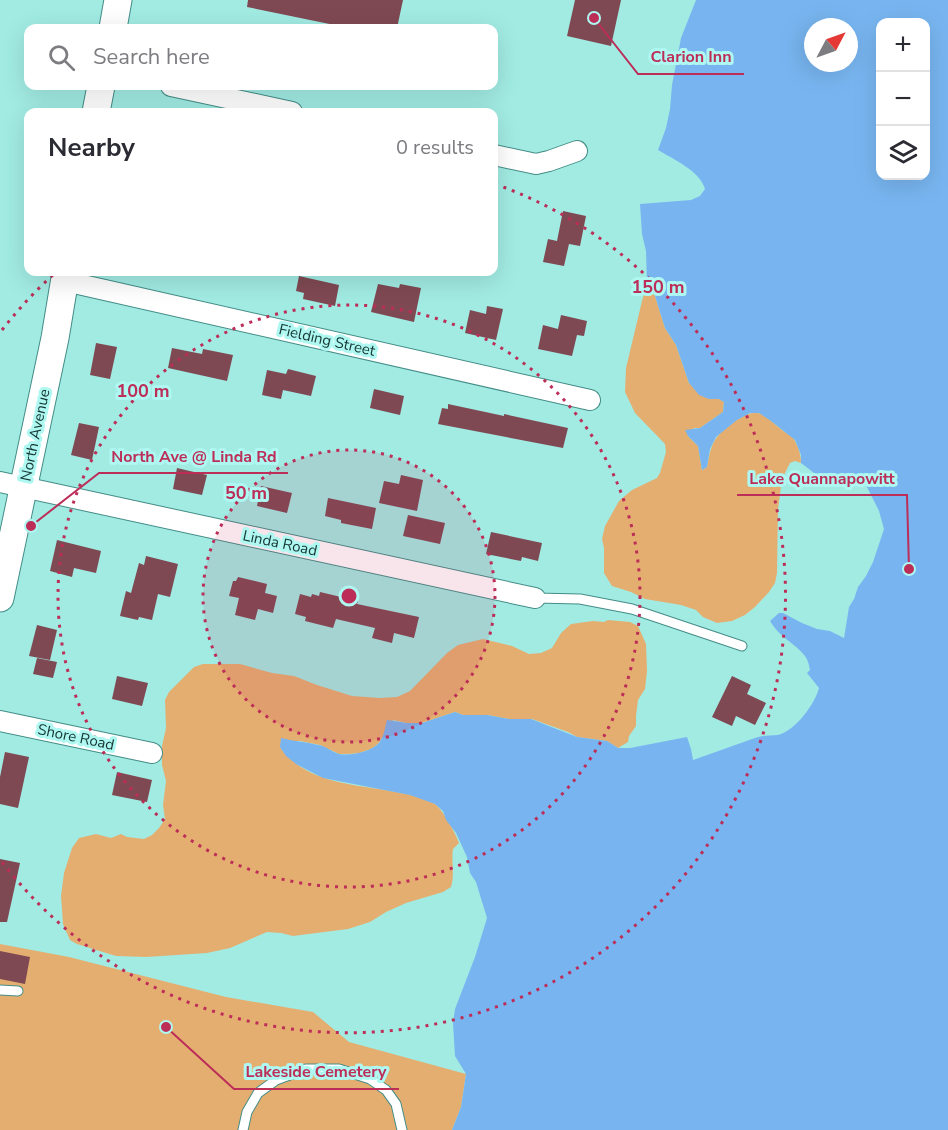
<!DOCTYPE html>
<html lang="en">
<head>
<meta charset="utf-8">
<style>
  :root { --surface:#fff; --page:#f2f2f3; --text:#2b2b33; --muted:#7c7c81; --line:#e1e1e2 }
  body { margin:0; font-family:"Nunito Sans",sans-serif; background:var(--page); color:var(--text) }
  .controls { position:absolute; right:18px; top:18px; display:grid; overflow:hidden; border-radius:12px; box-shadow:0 6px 24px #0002 }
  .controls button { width:54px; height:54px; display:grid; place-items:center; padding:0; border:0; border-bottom:2px solid var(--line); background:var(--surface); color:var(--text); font:30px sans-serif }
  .compass { position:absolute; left:804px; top:18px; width:54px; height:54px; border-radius:50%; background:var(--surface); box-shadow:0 6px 24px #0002; rotate:49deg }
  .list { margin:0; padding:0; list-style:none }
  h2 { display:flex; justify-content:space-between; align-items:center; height:78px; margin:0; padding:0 24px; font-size:26px }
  h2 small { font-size:20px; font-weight:400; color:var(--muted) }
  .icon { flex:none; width:33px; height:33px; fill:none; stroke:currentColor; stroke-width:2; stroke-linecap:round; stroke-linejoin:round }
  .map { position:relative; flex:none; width:948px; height:1130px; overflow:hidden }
  .search { position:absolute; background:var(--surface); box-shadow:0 6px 24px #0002; left:24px; top:24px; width:474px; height:66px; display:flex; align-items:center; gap:15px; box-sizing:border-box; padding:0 21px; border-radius:12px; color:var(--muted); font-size:22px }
  .panel { position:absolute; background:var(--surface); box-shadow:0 6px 24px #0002; left:24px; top:108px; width:474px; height:168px; border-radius:12px }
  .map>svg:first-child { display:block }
  .green { fill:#e5ae71 }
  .water { fill:#78b5f0; fill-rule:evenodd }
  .building { fill:#7f4953 }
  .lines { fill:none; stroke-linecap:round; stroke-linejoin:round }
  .lane-casing { stroke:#448d87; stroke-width:11 }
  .street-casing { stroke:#448d87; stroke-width:22 }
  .secondary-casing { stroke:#448d87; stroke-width:29 }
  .lane { stroke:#fff; stroke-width:9 }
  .street { stroke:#fff; stroke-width:20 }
  .secondary { stroke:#fff; stroke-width:27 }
  .ring { fill:none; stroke:#bc2d58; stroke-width:3; stroke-dasharray:3 6 }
  .labels { text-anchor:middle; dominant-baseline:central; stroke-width:6; stroke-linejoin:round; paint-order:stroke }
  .street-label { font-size:15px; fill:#163532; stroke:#aef8f1 }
  .centre { fill:#bc2d58; stroke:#aef8f1; stroke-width:3 }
  .ring-label { font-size:18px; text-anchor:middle; font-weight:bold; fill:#bc2d58; stroke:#aef8f1; stroke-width:6; stroke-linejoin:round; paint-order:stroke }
  .leader { fill:none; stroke:#bc2d58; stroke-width:2 }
  .callout-dot { fill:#bc2d58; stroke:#aef8f1; stroke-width:2 }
  .callout-label { font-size:16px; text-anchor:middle; font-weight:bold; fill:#bc2d58; stroke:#aef8f1; stroke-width:6; stroke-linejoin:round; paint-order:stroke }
</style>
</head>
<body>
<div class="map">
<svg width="948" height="1130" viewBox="0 0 948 1130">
  <rect width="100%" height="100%" fill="#a1ebe3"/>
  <!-- green -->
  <g class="green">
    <path d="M647 284 655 296 665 328 676 345 689 383 709 399H719L724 402 723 412 700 428H694L688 436 698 446 702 470 707 467C709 457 710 448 715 440 721 430 746 410 758 413 766 415 774 424 781 429 785 433 793 436 795 441 799 448 801 456 801 463L795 461 790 463 782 479 778 509 777 573 775 583 769 592 755 607 745 615 732 621 717 623 703 617 696 610 681 605 645 599 631 592 612 586 604 573V548L602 539 605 526 619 501 632 490 657 478 660 473 666 452 665 444 635 413 625 392 626 368 642 301Z"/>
    <path d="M608 620 630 622 638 626 646 644 647 671 645 689 638 700 636 716V726L629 736 628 742 618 748 607 741 577 737 568 732 532 719H509L487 715H463L455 712 422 723H407L393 720 379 743 371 749 359 753 349 754H339L320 745 300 741H291L280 747C306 785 359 784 401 793 412 795 426 798 435 804 443 810 456 834 459 843L453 849C451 862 455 874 451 887L443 892 406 903 386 912 370 922 348 929 293 936 281 933 267 932 230 948 207 953 146 957 116 956 77 944 70 940 63 924 61 896 64 873 72 848 79 838 96 834 111 838 121 834 127 837 144 839 152 835 159 828 165 819 163 805 166 781 162 765V746L166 728 165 700 169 692 194 667 203 664H240L272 673 294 676 317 685 352 696 380 698 397 697 410 691 447 653 458 645 483 639 512 646 529 654 541 653 552 648 561 633 571 624 593 621 604 622Z"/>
    <polygon points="0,944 69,957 226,997 313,1012 349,1042 466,1074 461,1107 452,1130 0,1130"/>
  </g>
  <!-- water -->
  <path class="water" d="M696 0H948V1130H452L461 1107 466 1074 455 1056 453 1023 455 1009 475 957 487 918 476 882 470 873 467 857 456 833 446 820 443 811 435 804 410 795 323 778 296 764 286 756 280 747 281 738C293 741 306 742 318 745 326 746 332 752 339 754 352 756 370 752 379 743 384 737 385 727 387 720L407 723H422L455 712 463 715H487L509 719H531L577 737 607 741 618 748H630L687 737 691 749 693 760C714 753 734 745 755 738 762 735 770 736 778 735 795 731 815 704 819 688L807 673 810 670C809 665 808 660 805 656 795 643 779 637 770 621L779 613H783L802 623 817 629 830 631 844 638 849 607 854 599 858 587 866 576 873 562 884 529 879 511 863 479 848 475 818 476 801 463V455L795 440 771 421 759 413H750L737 420 716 437 710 449 707 467 702 470 698 446 688 436 685 430 700 428 723 412 724 402 719 399H709L699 395 689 383 676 345 665 328 655 296 647 284 646 251 642 234 640 204 691 200 700 196 705 189C700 171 673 159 658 150L666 128 670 109 672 85 681 38ZM880 22H926V176H880ZM813 27H849V63H813Z"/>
  <!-- building -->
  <g class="building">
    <polygon points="248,0 403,0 397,28 349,28 247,7"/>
    <polygon points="575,0 621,0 611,46 567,36"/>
    <polygon points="563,211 586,216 580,246 569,244 564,266 543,262 548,239 557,241"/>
    <polygon points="299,276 339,285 335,306 303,299 304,293 296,291"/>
    <polygon points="378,284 399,288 400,284 421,288 414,322 371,312"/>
    <polygon points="487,306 503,309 496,340 465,333 470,310 486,314"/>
    <polygon points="561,315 587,321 584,336 577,335 572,356 538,349 543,325 558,329"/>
    <polygon points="96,343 117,347 110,379 90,375"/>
    <polygon points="172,348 202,354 203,349 233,355 227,381 168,368"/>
    <polygon points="288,369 316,376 311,396 283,390 281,399 262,395 267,370 286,374"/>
    <polygon points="374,389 404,396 400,415 370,408"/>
    <polygon points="448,404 504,416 504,414 568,428 563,448 438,424 442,408 448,409"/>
    <polygon points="79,423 99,427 92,460 71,455"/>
    <polygon points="177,468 207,475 202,495 173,489"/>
    <polygon points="401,475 423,480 417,511 379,503 384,481 399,484"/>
    <polygon points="261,486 292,493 287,513 257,506"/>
    <polygon points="328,498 376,508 372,529 341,523 341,520 325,516"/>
    <polygon points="408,515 445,523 440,544 403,536"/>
    <polygon points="491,532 542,543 538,561 522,557 521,561 486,554"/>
    <polygon points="57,540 101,551 96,573 74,568 72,577 50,571"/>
    <polygon points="146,556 178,564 170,597 158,594 152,620 139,617 138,620 120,616 126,591 131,593 139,563 144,565"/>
    <polygon points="238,577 267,584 265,593 277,596 273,613 258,609 255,620 235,615 239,598 229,596 233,581 236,581"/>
    <polygon points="320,592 358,601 357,604 419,617 414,638 394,633 392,643 372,638 375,628 336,619 333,628 305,621 306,617 295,614 300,594 311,597 312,594 319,596"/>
    <polygon points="37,625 57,630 50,660 29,656"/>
    <polygon points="37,658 57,662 53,678 33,674"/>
    <polygon points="117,676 148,683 142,706 112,699"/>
    <polygon points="732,676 751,685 747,694 766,703 755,725 736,716 732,726 712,717"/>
    <polygon points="5,752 29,757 18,808 0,804 0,777"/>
    <polygon points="117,772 152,780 147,802 112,795"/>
    <polygon points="0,859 20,863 7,922 0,922"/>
    <polygon points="0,951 30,957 25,984 0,979"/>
  </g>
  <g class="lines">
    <defs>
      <g id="lane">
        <polyline points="535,598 580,599 632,609 742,646"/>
        <polyline points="0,990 18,991"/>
        <polyline points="243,1130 247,1112 258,1093 276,1080 306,1069 339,1069 370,1079 386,1090 396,1104 402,1130"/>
      </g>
      <g id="street">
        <polyline points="171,86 292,112"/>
        <polyline points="494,155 536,164 549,161 577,151"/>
        <polyline points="65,281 590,400"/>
        <polyline points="0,482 535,598"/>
        <polyline points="0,721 152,753"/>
      </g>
      <g id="secondary">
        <polyline points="113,28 118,0"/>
        <polyline points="96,112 101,86"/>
        <polyline points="0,598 55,338 66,272"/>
      </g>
    </defs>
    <!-- lane casing -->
    <use href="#lane" class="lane-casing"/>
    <!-- street casing -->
    <use href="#street" class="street-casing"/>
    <!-- secondary casing -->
    <use href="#secondary" class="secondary-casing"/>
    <!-- lane -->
    <use href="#lane" class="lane"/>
    <!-- street -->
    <use href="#street" class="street"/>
    <!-- secondary -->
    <use href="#secondary" class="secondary"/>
  </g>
  <!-- distance rings -->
  <circle cx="349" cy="596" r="146" fill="#bc2d58" fill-opacity=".12"/>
  <g class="ring">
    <circle cx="349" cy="596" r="146"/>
    <circle cx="349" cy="596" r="291"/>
    <path d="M2 330A437 437 0 0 1 54 274M495 184A437 437 0 1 1 2 862"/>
  </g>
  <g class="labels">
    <!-- street labels -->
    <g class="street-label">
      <text transform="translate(327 340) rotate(13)">Fielding Street</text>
      <text transform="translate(35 435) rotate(-78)">North Avenue</text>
      <text transform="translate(280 543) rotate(12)">Linda Road</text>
      <text transform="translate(76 737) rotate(12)">Shore Road</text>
    </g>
  </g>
  <circle cx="349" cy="596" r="9" class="centre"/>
  <g class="ring-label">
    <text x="658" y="293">150 m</text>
    <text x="143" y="397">100 m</text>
    <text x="246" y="499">50 m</text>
  </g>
  <!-- callouts -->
  <path class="leader" d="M594 18L638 74H744M31 526L99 473H288M909 569L907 495H737M166 1027L234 1089H399"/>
  <g class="callout-dot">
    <circle cx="594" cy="18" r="6"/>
    <circle cx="31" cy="526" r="6"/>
    <circle cx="909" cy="569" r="6"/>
    <circle cx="166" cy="1027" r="6"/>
  </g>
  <g class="callout-label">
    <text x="691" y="62">Clarion Inn</text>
    <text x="194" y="462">North Ave @ Linda Rd</text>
    <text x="822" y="484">Lake Quannapowitt</text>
    <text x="316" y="1077">Lakeside Cemetery</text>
  </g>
</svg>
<div class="controls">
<button>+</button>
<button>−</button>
<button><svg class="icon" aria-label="layers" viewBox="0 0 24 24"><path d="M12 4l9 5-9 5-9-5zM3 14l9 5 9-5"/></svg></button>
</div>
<svg class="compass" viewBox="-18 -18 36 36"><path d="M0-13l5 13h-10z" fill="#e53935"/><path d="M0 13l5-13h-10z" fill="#7c7c81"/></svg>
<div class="search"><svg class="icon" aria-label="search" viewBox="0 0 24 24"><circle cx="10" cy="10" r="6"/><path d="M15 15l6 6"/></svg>Search here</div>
<section class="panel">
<h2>Nearby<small>0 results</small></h2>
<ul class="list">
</ul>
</section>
</div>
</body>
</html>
